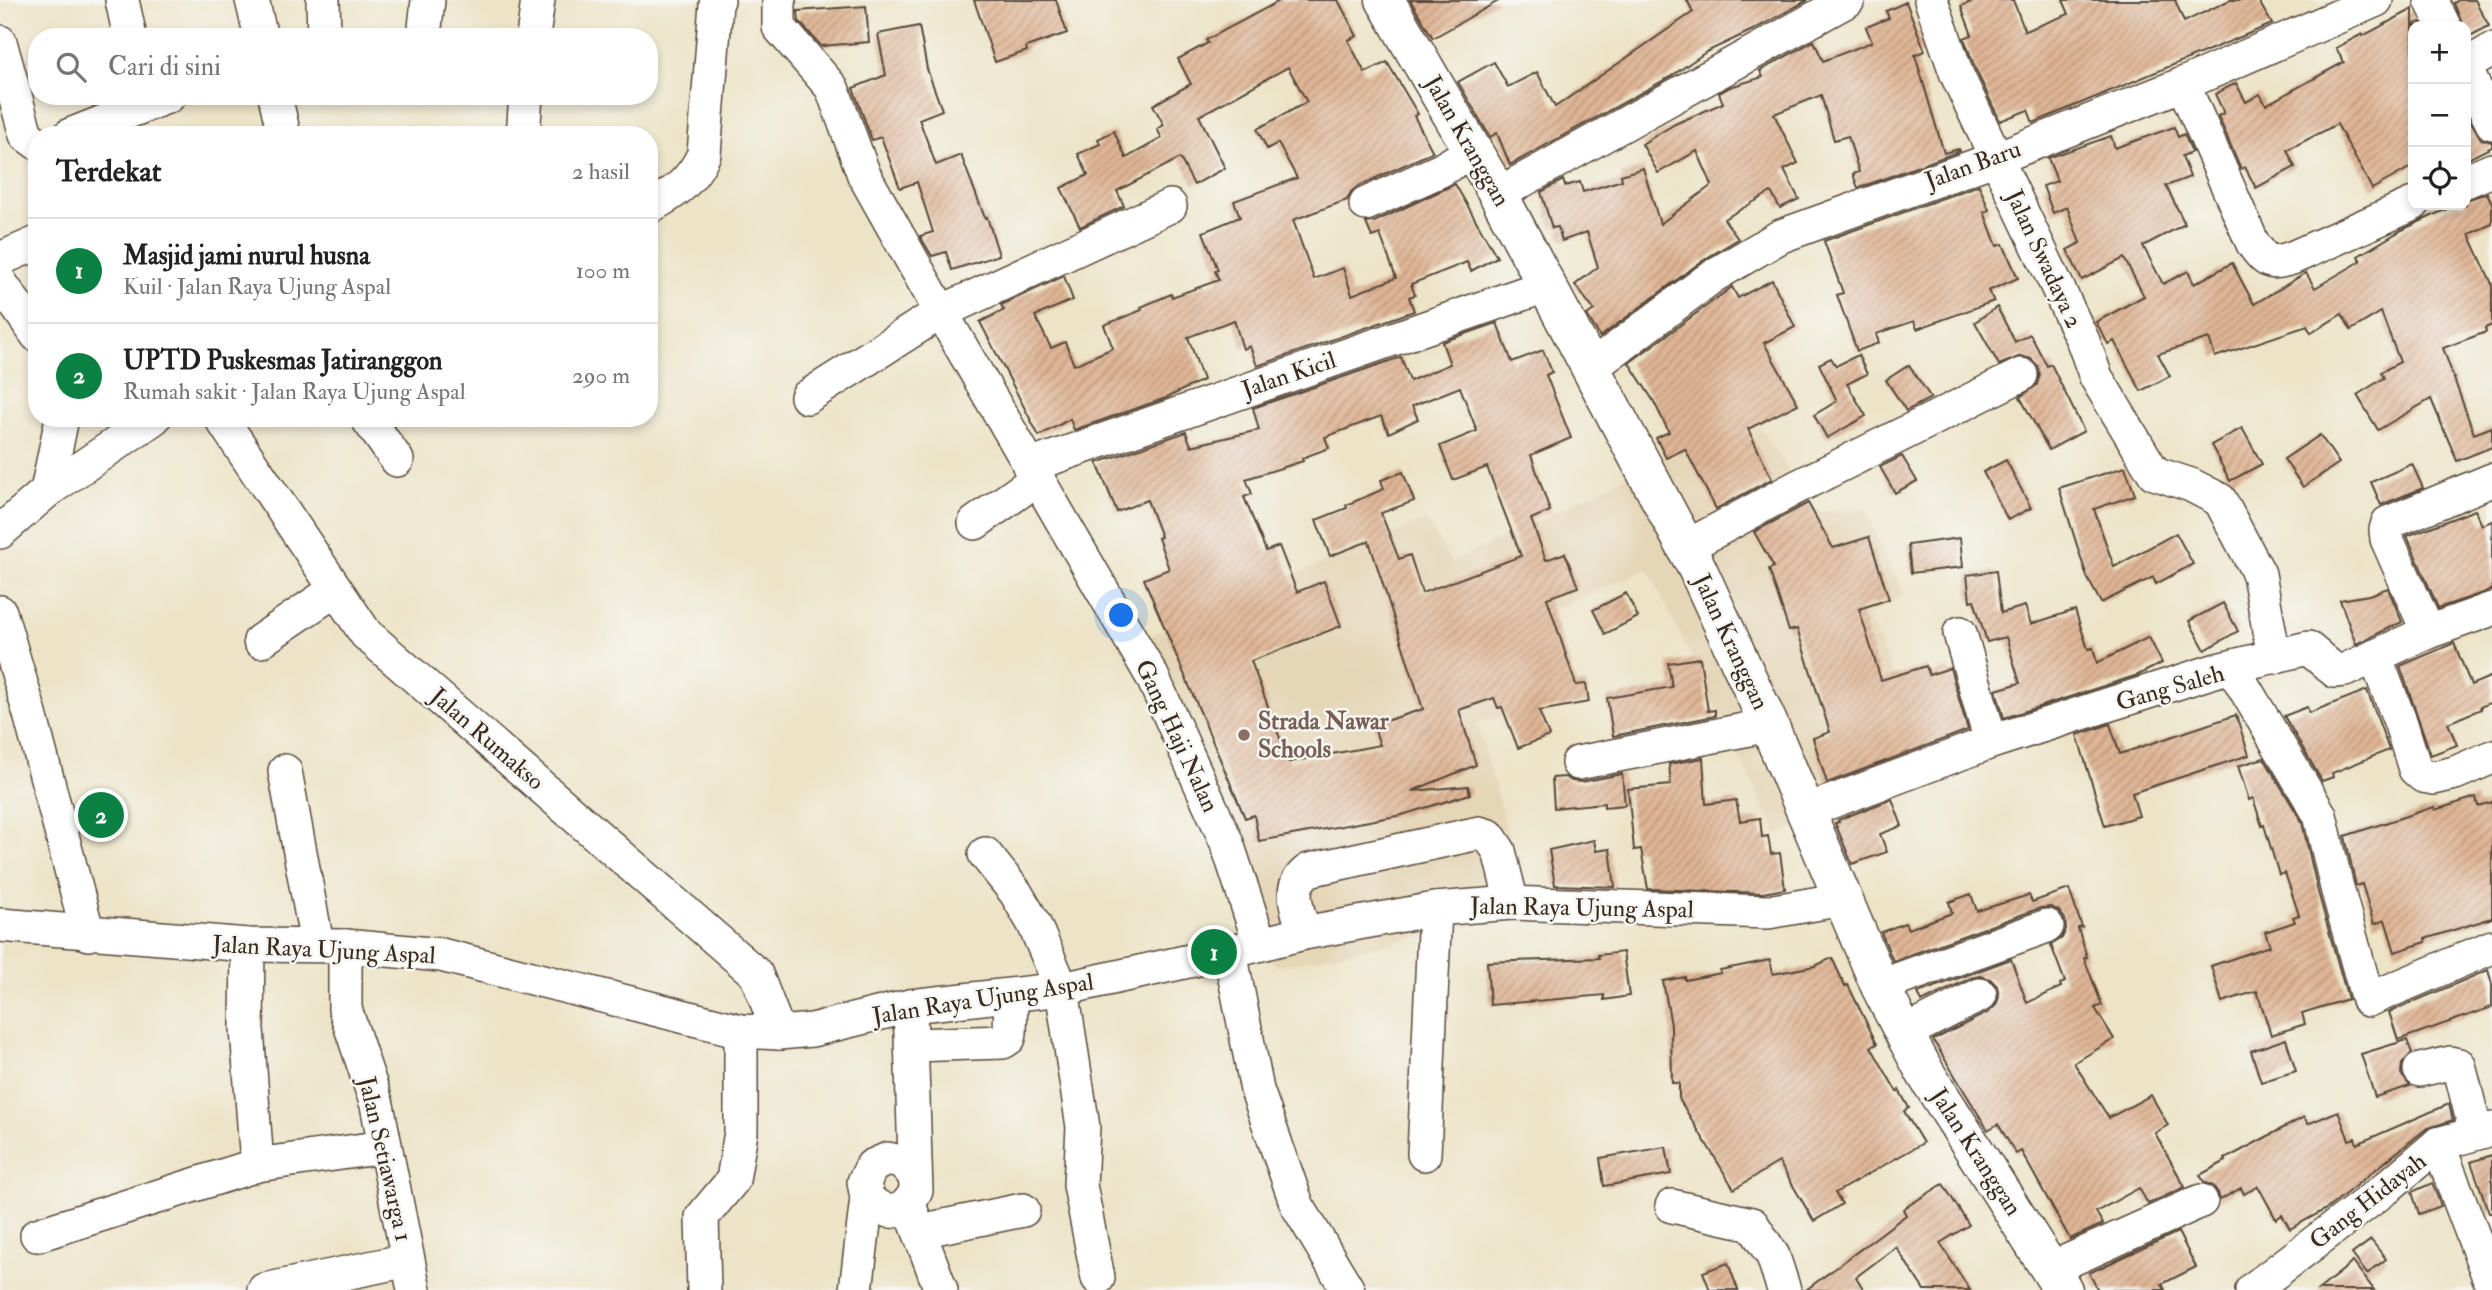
<!DOCTYPE html>
<html lang="id">
<head>
<meta charset="utf-8">
<style>
  :root { --surface:#fff; --page:#f6f6f6; --text:#222; --muted:#767676; --line:#e0e0e0; --accent:#0b8043 }
  body { margin:0; font-family:"IM FELL Double Pica",serif; background:var(--page); color:var(--text) }
  .controls { position:absolute; right:21px; top:21px; display:grid; overflow:hidden; border-radius:14px; box-shadow:0 4px 10px #0003 }
  .controls button { width:63px; height:63px; display:grid; place-items:center; padding:0; border:0; border-bottom:2px solid var(--line); background:var(--surface); color:var(--text); font:35px sans-serif }
  .you { position:absolute; left:1122px; top:616px; width:24px; height:24px; margin:-18px; border:5px solid #fff; border-radius:50%; background:#1a73e8; box-shadow:0 0 0 10px #1a73e833 }
  .badge { display:grid; place-items:center; width:46px; height:46px; border-radius:50%; background:var(--accent); color:#fff; font-size:23px; font-weight:700 }
  .pin { position:absolute; translate:-50% -50%; border:4px solid #fff; box-shadow:0 2px 7px #0006 }
  .list { margin:0; padding:0; list-style:none }
  h2 { display:flex; justify-content:space-between; align-items:center; height:91px; margin:0; padding:0 28px; font-size:30px }
  h2 small { font-size:23px; font-weight:400; color:var(--muted) }
  .list li { display:grid; grid-template-columns:46px 1fr auto; gap:21px; align-items:center; box-sizing:border-box; height:105px; padding:0 28px; border-top:2px solid var(--line) }
  .list b { display:block; font-size:26px; white-space:nowrap }
  .list p { margin:0; font-size:23px; white-space:nowrap; color:var(--muted) }
  .list em { font-size:23px; font-style:normal; color:var(--muted) }
  .icon { flex:none; width:38px; height:38px; fill:none; stroke:currentColor; stroke-width:2; stroke-linecap:round; stroke-linejoin:round }
  .map { position:relative; flex:none; width:2492px; height:1290px; overflow:hidden }
  .search { position:absolute; background:var(--surface); box-shadow:0 4px 10px #0003; left:28px; top:28px; width:630px; height:77px; display:flex; align-items:center; gap:18px; box-sizing:border-box; padding:0 24px; border-radius:28px; color:var(--muted); font-size:26px }
  .panel { position:absolute; background:var(--surface); box-shadow:0 4px 10px #0003; left:28px; top:126px; width:630px; height:301px; border-radius:28px }
  .map>svg:first-child { display:block }
  .built { fill:#e5d6b7 }
  .building { fill:url(#building-hatch); fill-rule:evenodd }
  .lines { fill:none; stroke-linecap:round; stroke-linejoin:round }
  .minor-casing { stroke:#564638; stroke-width:36 }
  .major-casing { stroke:#564638; stroke-width:41 }
  .minor { stroke:#fff; stroke-width:33 }
  .major { stroke:#fff; stroke-width:38 }
  .education-dot { fill:#8d6e63; stroke:#f6f6f2; stroke-width:2.5 }
  .labels { text-anchor:middle; dominant-baseline:central; stroke-width:5; stroke-linejoin:round; paint-order:stroke }
  .street-label { font-size:24px; fill:#3b2a1e; stroke:#f6f6f2 }
  .education-label { font-size:24px; font-weight:bold; fill:#785e54; stroke:#f6f6f2; text-anchor:start }
</style>
</head>
<body>
<div class="map">
<svg width="2492" height="1290" viewBox="0 0 2492 1290">
  <defs>
    <pattern id="building-hatch" width="6" height="6" patternUnits="userSpaceOnUse" patternTransform="scale(1.75)"><rect width="6" height="6" fill="#e0b696"/><path d="M-1 1l2-2M0 6l6-6M5 7l2-2" fill="none" stroke="#b7947a"/></pattern>
  </defs>
  <rect width="100%" height="100%" fill="#f6f6f2"/>
  <filter id="ink" filterUnits="userSpaceOnUse"><feTurbulence type="fractalNoise" baseFrequency=".0143" numOctaves="2"/><feDisplacementMap in="SourceGraphic" scale="14" xChannelSelector="R" yChannelSelector="G"/><feConvolveMatrix kernelMatrix="1 2 1 2 8 2 1 2 1" color-interpolation-filters="sRGB"/></filter>
  <filter id="wash" filterUnits="userSpaceOnUse"><feTurbulence type="fractalNoise" baseFrequency=".00686" numOctaves="4" result="noise"/><feDisplacementMap in="SourceGraphic" scale="28" xChannelSelector="R" yChannelSelector="G"/><feGaussianBlur stdDeviation="1.57" result="paint"/><feColorMatrix in="noise" values="0 0 0 0 0 0 0 0 0 0 0 0 0 0 0 0 0 1.4 0 .05"/><feComposite in="paint" operator="in"/></filter>
  <g filter="url(#wash)">
    <rect width="100%" height="100%" fill="#ede4c8"/>
    <!-- built -->
    <polygon class="built" points="1752,414 1815,512 1865,509 1903,593 1868,617 1904,703 1844,723 1874,791 1778,835 1648,569 1519,624 1541,702 1477,724 1531,913 1275,967 1188,744 1132,643 1425,520 1452,563"/>
    <g id="blocks">
      <!-- building -->
      <g class="building">
        <polygon points="974,0 1056,0 1067,33 1026,47 1027,51 995,62"/>
        <polygon points="1281,0 1338,0 1357,36 1348,40 1365,73 1387,62 1418,114 1414,116 1433,152 1358,186 1351,192 1347,200 1293,220 1314,279 1343,268 1352,295 1396,278 1380,234 1372,237 1366,223 1374,222 1455,184 1497,257 1471,271 1467,262 1411,284 1415,295 1409,297 1414,311 1257,366 1250,346 1243,349 1234,320 1188,337 1203,380 1166,398 1074,430 1070,419 1039,436 980,322 1004,310 1001,305 1064,276 1073,300 1035,316 1051,348 1065,342 1074,365 1113,348 1104,325 1142,310 1141,307 1171,294 1172,297 1219,280 1215,271 1218,270 1203,232 1240,217 1234,201 1297,178 1278,143 1267,149 1257,129 1307,102 1288,67 1199,116 1225,168 1194,185 1180,158 1117,191 1124,206 1080,227 1061,188 1088,175 1078,154 1100,144 1098,139 1114,131 1126,158 1162,138 1157,129 1164,125 1153,105 1191,84 1178,59 1208,43 1206,40"/>
        <polygon points="1410,0 1500,0 1433,38"/>
        <polygon points="1687,0 1808,0 1757,28 1706,52 1670,77 1510,165 1497,133 1490,137 1458,82 1494,62 1508,87 1537,72 1555,107 1693,12"/>
        <polygon points="1976,0 2013,0 2025,31 2069,14 2063,0 2175,0 2184,22 2230,0 2258,0 2272,24 2033,123 2028,110 2000,121 1975,68 1964,38 1972,35 1961,6"/>
        <polygon points="2459,0 2475,0 2489,26 2466,38 2466,26 2463,26 2454,3"/>
        <polygon points="1906,2 1925,51 1915,55 1944,153 1959,149 1960,151 1858,188 1853,174 1859,172 1848,136 1834,140 1821,95 1774,114 1798,163 1784,170 1799,199 1780,208 1771,192 1724,219 1738,239 1702,261 1600,337 1587,315 1594,310 1575,285 1598,267 1587,232 1562,241 1558,227 1552,228 1541,192 1563,180 1565,186 1580,182 1583,192 1622,180 1621,175 1643,168 1660,224 1712,185 1697,151 1658,173 1642,144 1675,124 1723,103 1719,93 1730,87 1763,77 1760,71 1814,41 1823,61 1872,42 1866,27 1889,18 1886,11"/>
        <polygon points="866,6 869,42 821,46 799,21 798,11"/>
        <polygon points="2413,9 2413,25 2420,22 2423,26 2413,26 2413,166 2372,189 2337,124 2287,150 2295,167 2256,188 2245,167 2241,169 2218,116 2224,113 2215,94 2236,83 2246,102 2260,94 2266,105 2344,62 2336,48 2362,34 2363,36"/>
        <polygon points="919,26 927,69 942,110 919,119 936,165 961,155 985,218 987,217 999,255 952,270 946,252 932,256 920,236 933,232 917,182 900,188 881,137 872,140 853,88 886,75 878,34"/>
        <polygon points="2466,113 2481,139 2492,142 2492,147 2466,160"/>
        <polygon points="2174,127 2178,137 2184,134 2192,152 2182,156 2190,177 2166,186 2185,224 2143,246 2163,284 2188,271 2194,284 2232,263 2254,304 2306,273 2315,288 2361,261 2358,256 2402,230 2455,205 2466,205 2466,200 2487,193 2492,203 2492,224 2469,234 2492,284 2492,325 2485,328 2486,332 2443,348 2474,434 2492,427 2492,447 2457,461 2431,399 2378,430 2357,395 2384,378 2381,372 2400,362 2381,312 2351,330 2342,314 2311,333 2307,326 2215,357 2209,338 2158,354 2170,376 2141,391 2114,341 2108,344 2096,322 2144,296 2124,258 2082,280 2067,250 2080,243 2067,207 2053,213 2043,186 2057,181 2048,158 2111,136 2115,148"/>
        <polygon points="1979,185 1989,210 1984,212 1997,246 2003,244 2018,278 1988,291 1994,301 1917,329 1914,321 1876,334 1879,343 1857,351 1837,295 1843,293 1824,241"/>
        <polygon points="1772,280 1795,327 1764,343 1798,404 1748,429 1772,479 1716,509 1685,449 1666,458 1656,438 1669,432 1653,400 1629,363 1732,287 1738,298"/>
        <polygon points="1997,307 2015,342 2030,334 2047,366 2051,364 2084,431 2049,450 2020,397 2037,385 2040,375 2038,366 2031,359 2021,356 1999,365 1975,322"/>
        <path d="M1497 323 1512 362 1543 350 1552 372 1546 375 1571 438 1531 455 1550 511 1531 519 1546 560 1565 553 1578 587 1547 598 1576 685 1586 684 1589 702 1539 711 1549 736 1518 748 1502 707 1498 708 1494 698 1459 710 1476 765 1412 791 1468 786 1470 794 1402 815 1259 841 1254 815 1245 818 1144 579 1169 569 1158 538 1161 537 1147 500 1117 512 1097 463 1186 432 1191 446 1259 430 1253 408 1401 357 1410 381 1450 364 1442 342ZM1460 387 1477 431 1440 446 1453 480 1487 467 1521 556 1422 593 1410 555 1399 559 1381 513 1414 501 1403 472 1381 480 1384 489 1346 505 1347 508 1316 520 1330 556 1369 541 1423 709 1373 725 1380 745 1289 762 1251 661 1341 626 1324 581 1297 592 1279 546 1266 551 1244 497 1252 494 1246 479 1303 461 1302 458 1329 448 1325 437 1381 416 1389 433 1418 419 1412 406Z"/>
        <polygon points="1858,355 1867,374 1847,384 1866,416 1827,438 1814,415 1837,401 1819,364 1831,358 1836,366"/>
        <polygon points="1909,365 1931,398 1906,411 1886,380"/>
        <polygon points="2242,428 2262,464 2230,481 2211,445"/>
        <polygon points="2320,435 2339,463 2303,487 2284,459"/>
        <polygon points="1902,456 1917,481 1895,493 1880,467"/>
        <polygon points="2006,460 2031,508 2008,520 1983,472"/>
        <polygon points="2412,464 2423,488 2381,505 2371,482"/>
        <polygon points="2125,467 2135,495 2094,509 2114,567 2176,533 2193,564 2156,584 2153,577 2101,603 2087,577 2059,488"/>
        <polygon points="1808,503 1833,548 1869,537 1889,599 1859,609 1881,680 1926,666 1929,675 1950,668 1968,730 1827,783 1813,738 1830,732 1797,629 1789,631 1769,569 1774,567 1754,532"/>
        <polygon points="2475,510 2482,525 2492,521 2492,590 2438,608 2407,536"/>
        <polygon points="1960,538 1963,567 1911,573 1908,545"/>
        <polygon points="1996,571 2001,613 2025,606 2031,624 2075,610 2088,649 2093,648 2097,663 2149,637 2162,663 2138,675 2004,718 1996,690 2020,683 2006,637 1987,642 1974,600 1970,601 1967,575"/>
        <polygon points="2388,588 2402,622 2356,644 2340,600 2369,595"/>
        <polygon points="1626,593 1638,617 1605,634 1593,610"/>
        <polygon points="2223,603 2238,631 2205,650 2189,621"/>
        <polygon points="2454,643 2471,685 2492,676 2492,702 2480,707 2481,709 2448,723 2457,745 2431,755 2400,666"/>
        <polygon points="1700,658 1708,711 1715,710 1715,716 1613,736 1607,698 1672,687 1668,663"/>
        <polygon points="2367,690 2389,750 2332,773 2333,777 2322,781 2284,716 2307,707 2309,713"/>
        <polygon points="2236,715 2249,755 2132,793 2139,816 2105,826 2077,735 2110,724 2120,754"/>
        <polygon points="1703,758 1706,804 1736,800 1740,821 1760,818 1762,837 1768,836 1771,854 1780,853 1785,889 1763,893 1648,889 1641,849 1634,850 1628,789 1671,785 1669,764"/>
        <polygon points="2264,758 2302,822 2318,892 2348,999 2302,1013 2305,1024 2271,1035 2257,991 2222,1002 2211,966 2270,946 2265,932 2295,922 2293,917 2299,915 2285,873 2279,875 2264,825 2262,826 2253,798 2249,800 2238,766"/>
        <polygon points="1622,774 1625,805 1604,807 1604,803 1554,808 1552,778 1565,777 1572,781 1582,782"/>
        <polygon points="2476,797 2478,806 2492,802 2492,918 2425,939 2426,942 2395,952 2385,920 2374,924 2362,884 2356,886 2345,836 2434,807 2435,810"/>
        <polygon points="1892,799 1902,826 1880,834 1887,852 1852,864 1835,823 1839,822 1838,820"/>
        <polygon points="1594,840 1596,851 1610,849 1615,887 1555,885 1549,850"/>
        <polygon points="2069,889 2082,927 2078,928 2087,957 2084,958 2102,1005 2095,1008 2114,1039 2074,1063 2109,1118 2151,1095 2168,1125 2155,1133 2185,1187 2148,1204 2139,1188 2096,1212 2103,1224 2070,1239 2021,1151 2016,1154 1998,1124 1988,1130 1933,1040 1989,1012 1996,1005 1999,997 1997,986 1990,979 1980,976 1971,978 1922,1002 1918,993 2011,959 2027,1003 2061,987 2060,984 2065,982 2051,945 2062,938 2066,929 2065,919 2059,911 2051,907 2040,908 1893,961 1881,932 1905,923 1908,929 1952,913 1949,902 1971,894 1977,911 2029,895 2032,902"/>
        <polygon points="1623,952 1629,996 1604,1000 1604,995 1490,1005 1487,962 1599,958 1598,955"/>
        <polygon points="1832,958 1845,986 1848,985 1877,1044 1871,1047 1897,1092 1899,1090 1909,1108 1904,1111 1923,1143 1835,1193 1842,1204 1814,1221 1779,1162 1734,1189 1679,1099 1679,1083 1672,1083 1671,1025 1663,981 1685,977 1685,980 1721,973 1720,970 1770,960 1773,974 1815,966"/>
        <polygon points="2488,970 2492,984 2492,1007 2398,1040 2389,1012"/>
        <polygon points="2286,1039 2296,1071 2261,1082 2251,1051"/>
        <polygon points="2407,1040 2412,1053 2402,1064 2401,1074 2410,1086 2375,1097 2361,1054"/>
        <polygon points="2449,1104 2453,1120 2426,1129 2328,1208 2290,1229 2282,1215 2276,1219 2258,1186 2244,1194 2241,1188 2220,1200 2218,1193 2213,1186 2204,1182 2200,1175 2226,1161 2225,1159 2304,1117 2308,1124 2338,1111 2349,1140 2355,1138 2357,1144"/>
        <polygon points="1666,1147 1671,1174 1604,1186 1600,1158"/>
        <polygon points="2492,1155 2492,1213 2489,1213 2471,1162"/>
        <polygon points="2432,1183 2441,1206 2419,1214 2412,1192"/>
        <polygon points="1943,1184 1969,1225 1940,1243 1970,1290 1924,1290 1896,1247 1856,1277 1864,1290 1806,1290 1906,1215 1903,1209"/>
        <polygon points="2178,1232 2196,1267 2162,1284 2165,1290 2098,1290 2089,1273"/>
        <polygon points="2371,1240 2386,1259 2367,1274 2352,1254"/>
        <polygon points="2353,1262 2374,1290 2318,1290"/>
        <polygon points="1728,1263 1738,1290 1710,1290 1703,1272"/>
      </g>
    </g>
  </g>
  <g filter="url(#ink)">
    <use href="#blocks" fill-opacity="0" stroke="#564638" stroke-width="2"/>
    <g class="lines">
      <defs>
        <g id="minor">
          <polyline points="122,0 130,37"/>
          <polyline points="252,0 261,37"/>
          <polyline points="323,0 324,37"/>
          <polyline points="779,0 779,27 832,88 864,175 941,312 1152,676 1227,843 1260,944"/>
          <polyline points="1931,0 1957,75 2083,341 2096,377 2154,473 2191,485 2220,500 2259,574 2274,657"/>
          <polyline points="2431,0 2444,26"/>
          <polyline points="424,37 428,0"/>
          <polyline points="533,37 538,0"/>
          <polyline points="0,42 26,135 37,143"/>
          <polyline points="2466,65 2492,50"/>
          <polyline points="2466,70 2492,123"/>
          <path d="M2183 84 2253 244C2267 263 2269 265 2292 258L2413 204"/>
          <polyline points="275,96 284,135"/>
          <polyline points="70,135 169,96"/>
          <polyline points="523,135 526,96"/>
          <polyline points="2466,181 2492,170"/>
          <polyline points="1498,194 1848,0"/>
          <polyline points="1366,204 1441,170 1472,151"/>
          <path d="M649 207C675 193 691 182 704 154L716 4 718 0"/>
          <polyline points="0,259 37,243"/>
          <polyline points="0,282 37,335"/>
          <polyline points="1592,367 1713,276 1781,236 1997,158 2183,84 2376,0"/>
          <polyline points="807,397 941,312 1170,206"/>
          <polyline points="221,418 366,634 756,974 779,1033"/>
          <polyline points="367,418 397,460"/>
          <polyline points="1029,466 1548,285"/>
          <polyline points="47,491 62,418"/>
          <polyline points="975,523 1037,479"/>
          <polyline points="0,532 47,491 154,418"/>
          <polyline points="1686,547 1797,487 2021,375"/>
          <polyline points="0,612 30,714 88,934"/>
          <polyline points="2428,632 2387,539 2386,530 2388,523 2492,480"/>
          <polyline points="1960,633 1991,742"/>
          <polyline points="260,641 335,590"/>
          <polyline points="2375,656 2401,724 2415,769 2423,776 2434,778 2455,773 2492,757"/>
          <polyline points="2232,667 2320,815 2337,888 2368,1000 2492,947"/>
          <polyline points="1578,763 1769,725"/>
          <polyline points="285,771 317,944"/>
          <polyline points="1806,811 1991,742 2217,670 2308,648 2335,671 2345,670 2428,632 2492,609"/>
          <polyline points="985,854 1016,893 1034,924 1062,989 1083,1127 1080,1185 1098,1278"/>
          <polyline points="0,925 248,945 345,946 441,955 741,1031 779,1033 812,1030 910,1006 1062,989 1230,952 1304,933 1435,909 1512,903 1768,912 1843,899"/>
          <path d="M1304 933C1298 909 1285 887 1309 870L1479 833 1489 836 1499 851 1512 903"/>
          <polyline points="248,945 247,1029 257,1165"/>
          <polyline points="345,946 345,1009 377,1105 414,1290"/>
          <polyline points="1230,952 1257,1090 1297,1205 1348,1290"/>
          <polyline points="1880,986 2047,926"/>
          <polyline points="1904,1033 1980,995"/>
          <polyline points="912,1045 1003,1042 1009,1038 1010,1033 1011,996"/>
          <polyline points="2420,1070 2450,1063 2459,1065 2476,1133"/>
          <polyline points="2438,1144 2492,1285"/>
          <polyline points="1424,1154 1435,909"/>
          <path d="M867 1198C887 1217 903 1216 916 1191L910 1006"/>
          <polyline points="1672,1206 1752,1224 1773,1256 1784,1290"/>
          <polyline points="911,1210 941,1290"/>
          <polyline points="920,1231 1023,1210"/>
          <polyline points="37,1235 257,1165 384,1147"/>
          <polyline points="2050,1269 2201,1201"/>
          <polyline points="264,1290 408,1260"/>
          <polyline points="704,1290 702,1217 733,1180 741,1132 741,1031"/>
          <polyline points="856,1290 867,1198 864,1182 872,1166 888,1159 904,1163 915,1176"/>
          <polyline points="2252,1290 2385,1189 2438,1144 2492,1129"/>
        </g>
        <polyline id="major" points="1385,0 1498,194 1697,568 1769,725 1880,986 1904,1033 1926,1074 2063,1290"/>
      </defs>
      <!-- minor casing -->
      <use href="#minor" class="minor-casing"/>
      <!-- major casing -->
      <use href="#major" class="major-casing"/>
      <!-- minor -->
      <use href="#minor" class="minor"/>
      <!-- major -->
      <use href="#major" class="major"/>
    </g>
  </g>
  <!-- markers -->
  <circle class="education-dot" cx="1244" cy="735" r="7"/>
  <g class="labels">
    <!-- street labels -->
    <g class="street-label">
      <text transform="translate(1467 141) rotate(60)">Jalan Kranggan</text>
      <text transform="translate(1973 165) rotate(-20)">Jalan Baru</text>
      <text transform="translate(2044 259) rotate(65)">Jalan Swadaya 2</text>
      <text transform="translate(1289 375) rotate(-19)">Jalan Kicil</text>
      <text transform="translate(1731 642) rotate(65)">Jalan Kranggan</text>
      <text transform="translate(2170 688) rotate(-16)">Gang Saleh</text>
      <text transform="translate(1177 736) rotate(65)">Gang Haji Nalan</text>
      <text transform="translate(487 739) rotate(41)">Jalan Rumakso</text>
      <text transform="translate(1582 908) rotate(1)">Jalan Raya Ujung Aspal</text>
      <text transform="translate(324 950) rotate(3)">Jalan Raya Ujung Aspal</text>
      <text transform="translate(983 999) rotate(-9)">Jalan Raya Ujung Aspal</text>
      <text transform="translate(1976 1152) rotate(57)">Jalan Kranggan</text>
      <text transform="translate(385 1159) rotate(77)">Jalan Setiawarga 1</text>
      <text transform="translate(2368 1201) rotate(-38)">Gang Hidayah</text>
    </g>
    <!-- education labels -->
    <g class="education-label">
      <text x="1258" y="721">Strada Nawar<tspan x="1258" dy="28">Schools</tspan></text>
    </g>
  </g>
</svg>
<div class="controls">
<button>+</button>
<button>−</button>
<button><svg class="icon" aria-label="locate" viewBox="0 0 24 24"><circle cx="12" cy="12" r="6"/><path d="M12 2v4M12 18v4M2 12h4M18 12h4"/></svg></button>
</div>
<div class="you"></div>
<div class="pin badge" style="left:1214px;top:952px">1</div>
<div class="pin badge" style="left:101px;top:815px">2</div>
<div class="search"><svg class="icon" aria-label="search" viewBox="0 0 24 24"><circle cx="10" cy="10" r="6"/><path d="M15 15l6 6"/></svg>Cari di sini</div>
<section class="panel">
<h2>Terdekat<small>2 hasil</small></h2>
<ul class="list">
<li><span class="badge">1</span><div><b>Masjid jami nurul husna</b><p>Kuil · Jalan Raya Ujung Aspal</p></div><em>100 m</em></li>
<li><span class="badge">2</span><div><b>UPTD Puskesmas Jatiranggon</b><p>Rumah sakit · Jalan Raya Ujung Aspal</p></div><em>290 m</em></li>
</ul>
</section>
</div>
</body>
</html>
